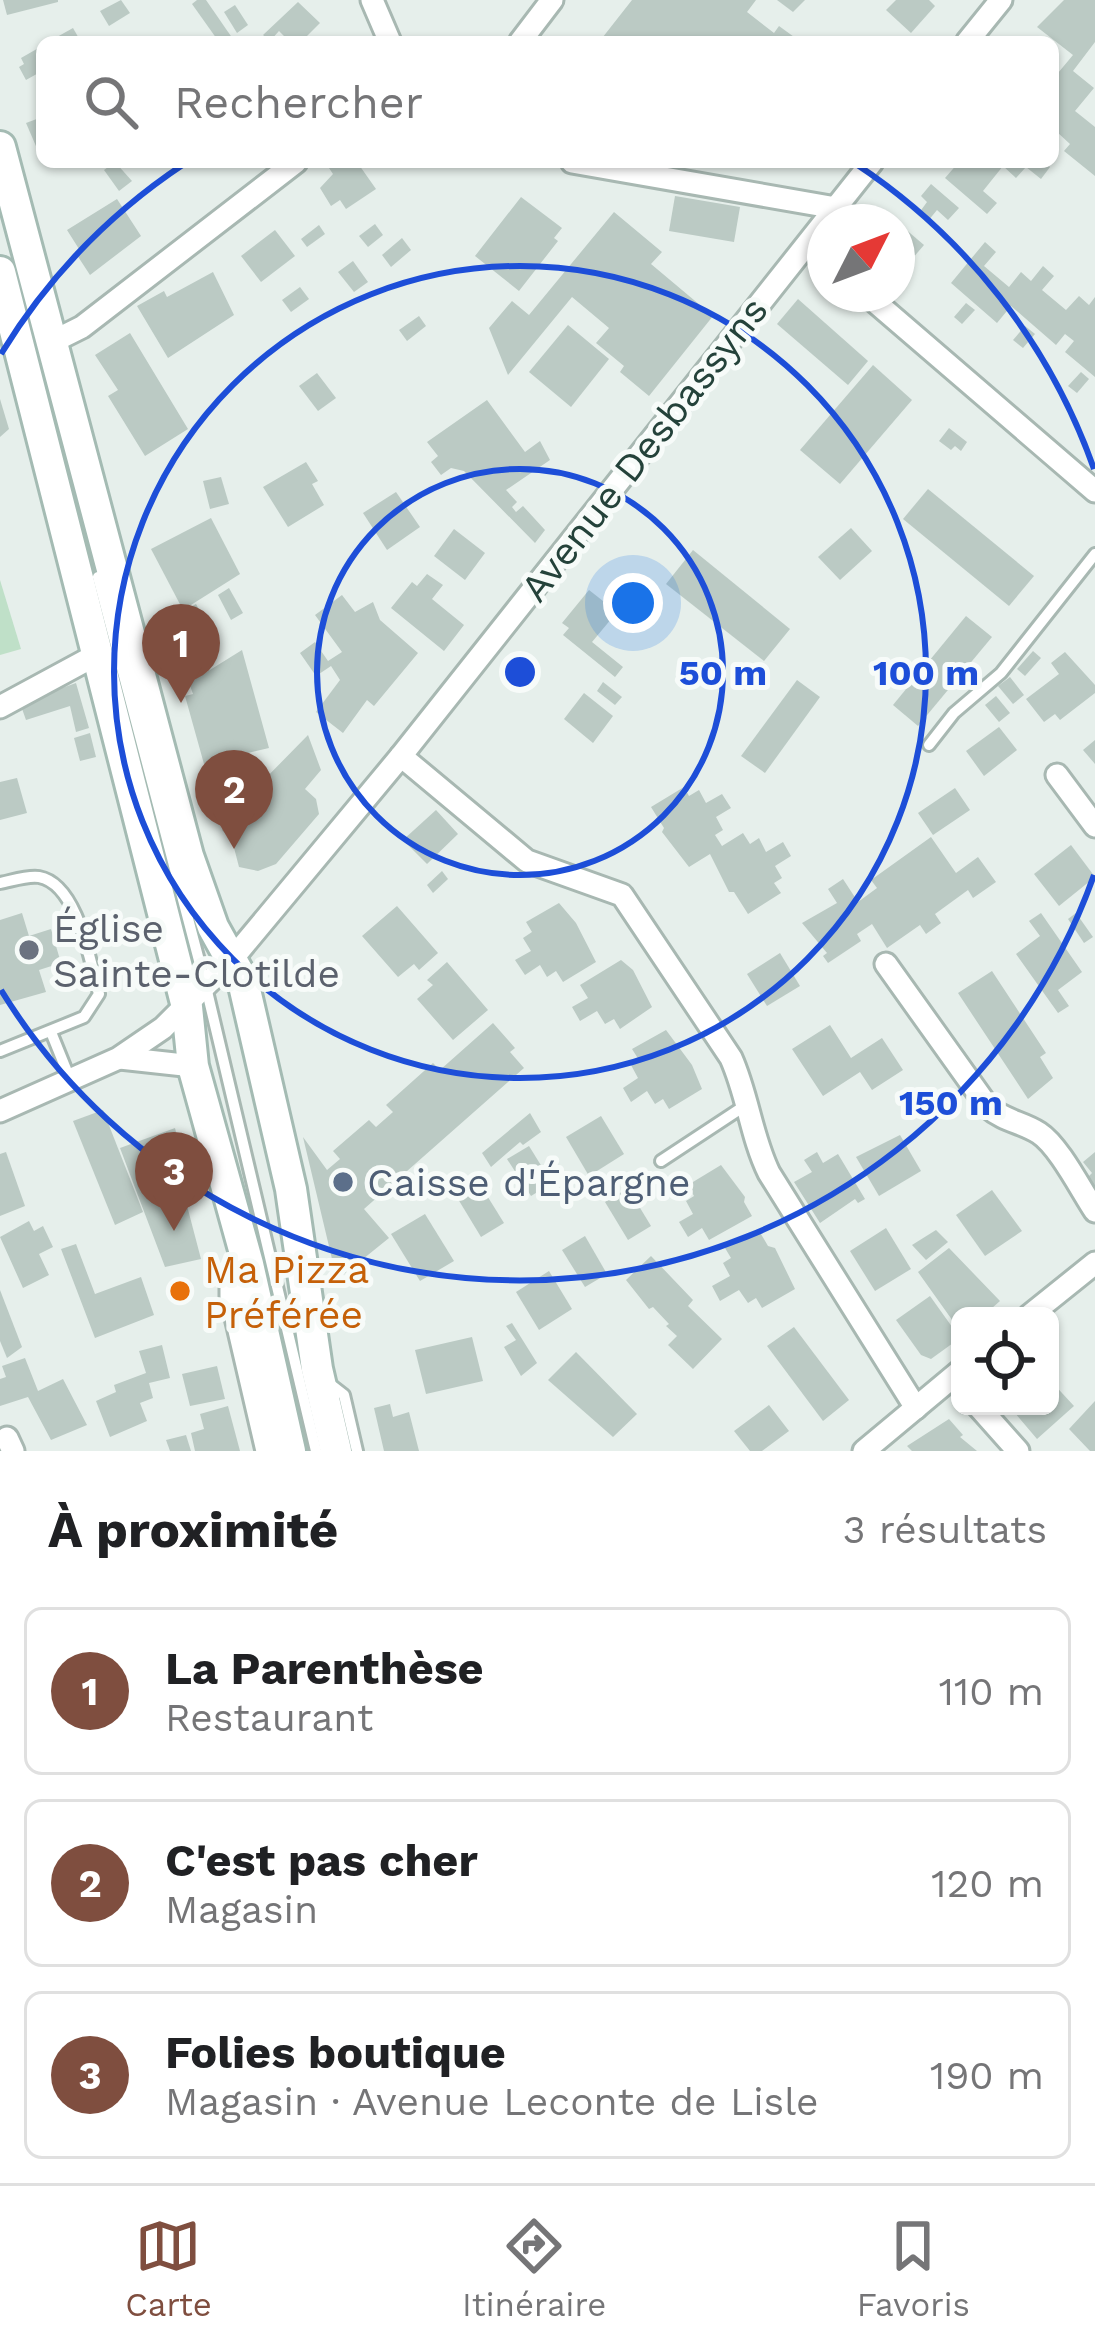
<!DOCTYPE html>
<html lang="fr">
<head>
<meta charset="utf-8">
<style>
  :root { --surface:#fff; --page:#f2f2f2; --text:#202124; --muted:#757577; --line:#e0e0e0; --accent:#7f4e3f }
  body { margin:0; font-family:"Work Sans",sans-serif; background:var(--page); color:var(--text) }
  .controls { position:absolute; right:36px; bottom:36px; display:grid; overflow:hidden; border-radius:18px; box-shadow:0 3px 9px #0004 }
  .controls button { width:108px; height:108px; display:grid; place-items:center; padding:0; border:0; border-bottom:3px solid var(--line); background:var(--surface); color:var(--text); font:60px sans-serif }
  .compass { position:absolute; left:807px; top:204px; width:108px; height:108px; border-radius:50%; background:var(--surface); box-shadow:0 3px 9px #0004; rotate:48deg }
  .you { position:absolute; left:633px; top:603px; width:42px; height:42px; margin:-30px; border:9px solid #fff; border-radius:50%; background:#1a73e8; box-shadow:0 0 0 18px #1a73e833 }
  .badge { display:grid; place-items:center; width:78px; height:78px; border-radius:50%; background:var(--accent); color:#fff; font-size:39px; font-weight:700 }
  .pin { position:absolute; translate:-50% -99px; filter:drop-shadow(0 3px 6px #0008) }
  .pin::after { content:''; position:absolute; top:63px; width:42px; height:36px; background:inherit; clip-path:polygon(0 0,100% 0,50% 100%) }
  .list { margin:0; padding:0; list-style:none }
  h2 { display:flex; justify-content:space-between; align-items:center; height:156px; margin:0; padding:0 48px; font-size:51px }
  h2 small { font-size:39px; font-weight:400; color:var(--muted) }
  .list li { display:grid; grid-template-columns:78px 1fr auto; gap:36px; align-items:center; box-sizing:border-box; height:168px; margin:0 24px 24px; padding:0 24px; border:3px solid var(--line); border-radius:18px }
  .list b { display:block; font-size:45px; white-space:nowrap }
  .list p { margin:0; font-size:39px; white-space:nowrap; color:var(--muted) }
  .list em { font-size:39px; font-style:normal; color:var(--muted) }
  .icon { flex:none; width:66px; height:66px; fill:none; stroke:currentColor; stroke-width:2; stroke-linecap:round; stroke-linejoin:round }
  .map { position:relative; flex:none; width:1095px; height:1451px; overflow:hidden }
  .search { position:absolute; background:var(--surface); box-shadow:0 3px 9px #0004; left:36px; right:36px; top:36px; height:132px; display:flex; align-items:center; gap:30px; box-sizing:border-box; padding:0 42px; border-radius:18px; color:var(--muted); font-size:45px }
  .sheet { height:732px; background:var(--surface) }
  nav { display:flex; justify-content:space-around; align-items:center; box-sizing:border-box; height:168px; border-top:3px solid var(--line); background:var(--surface); font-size:33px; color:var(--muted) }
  nav a { display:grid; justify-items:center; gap:6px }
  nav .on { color:var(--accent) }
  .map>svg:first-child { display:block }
  .green { fill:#bfe0c8 }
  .building { fill:#bbcac4 }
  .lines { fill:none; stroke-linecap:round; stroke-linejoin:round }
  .service-casing { stroke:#a8b8b2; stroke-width:16 }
  .minor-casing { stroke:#a8b8b2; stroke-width:27 }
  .secondary-casing { stroke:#a4bbb3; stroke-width:36 }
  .service { stroke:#fff; stroke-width:10 }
  .minor { stroke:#fff; stroke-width:21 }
  .secondary { stroke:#fff; stroke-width:30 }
  .ring { fill:none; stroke:#1d4ed8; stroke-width:6 }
  .worship-dot { fill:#6b7280; stroke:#f7fbf9; stroke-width:4.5 }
  .service-dot { fill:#5c6f8a; stroke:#f7fbf9; stroke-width:4.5 }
  .food-dot { fill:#e8710a; stroke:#f7fbf9; stroke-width:4.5 }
  .labels { text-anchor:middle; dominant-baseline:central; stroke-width:10; stroke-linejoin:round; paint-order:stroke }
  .street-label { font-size:39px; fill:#24423a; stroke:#f7fbf9 }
  .worship-label { font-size:39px; fill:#5b616d; stroke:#f7fbf9; text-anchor:start }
  .service-label { font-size:39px; fill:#4e5e75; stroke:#f7fbf9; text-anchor:start }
  .food-label { font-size:39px; fill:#c56008; stroke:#f7fbf9; text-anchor:start }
  .centre { fill:#1d4ed8; stroke:#f7fbf9; stroke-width:6 }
  .ring-label { font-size:36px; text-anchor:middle; font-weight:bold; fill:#1d4ed8; stroke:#f7fbf9; stroke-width:10; stroke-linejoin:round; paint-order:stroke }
</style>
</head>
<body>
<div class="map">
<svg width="1095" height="1451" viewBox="0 0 1095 1451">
  <rect width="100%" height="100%" fill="#e6efeb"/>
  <!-- green -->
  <polygon class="green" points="0,580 21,649 0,655"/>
  <!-- building -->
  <g class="building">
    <polygon points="3,0 58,0 58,2 7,15"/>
    <polygon points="121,0 130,13 109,26 100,11"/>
    <polygon points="197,0 206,0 235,42 219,42 192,4"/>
    <polygon points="632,0 756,0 747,12 774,33 779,26 801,42 599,42"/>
    <polygon points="777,0 805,0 793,12"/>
    <polygon points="896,0 929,0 935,6 911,33 886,10"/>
    <polygon points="1064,0 1095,0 1095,42 1073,71 1094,88 1075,111 1095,127 1095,176 1064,151 1070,144 1057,132 1053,137 1056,96 1053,79 1073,55 1037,27"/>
    <polygon points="298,2 320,23 301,42 290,42 279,31 270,41 263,35"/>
    <polygon points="235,5 248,25 237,33 224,12"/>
    <polygon points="73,28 81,42 48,42"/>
    <polygon points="42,46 42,71 26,80 19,67 24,64 21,58"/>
    <polygon points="42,117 42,160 26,123"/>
    <polygon points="115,162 132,181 119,191 104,170"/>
    <polygon points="349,162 357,162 376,189 346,209 340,200 331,206 320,188 333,174 329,168"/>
    <polygon points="959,162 1044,162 1050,167 1041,179 1026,167 1016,178 1003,166 983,191 997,203 987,214 945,178"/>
    <polygon points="931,184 959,208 948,220 937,210 928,221 919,213 927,202 921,196"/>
    <polygon points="675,196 740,207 734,242 669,231"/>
    <polygon points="521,197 562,228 554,238 558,241 519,291 475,256"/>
    <polygon points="117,199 141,236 90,275 75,252 79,249 67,230"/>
    <polygon points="614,212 662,252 651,264 713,316 649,396 620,372 624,366 596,343 609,328 572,297 508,375 489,328 512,301 529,315"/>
    <polygon points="897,222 924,245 900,273 897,270"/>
    <polygon points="375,224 383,235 368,247 359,236"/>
    <polygon points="319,225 325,234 307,247 301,239"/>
    <polygon points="275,230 295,256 261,282 241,256"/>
    <polygon points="402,238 411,250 391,267 382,255"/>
    <polygon points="985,242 996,252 984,266 1009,287 1021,272 1031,281 1043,266 1054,276 1042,290 1066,310 1079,296 1089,305 1095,297 1095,377 1065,352 1074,341 1065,334 1056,345 1011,306 997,323 951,283"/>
    <polygon points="353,261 368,282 354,292 338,272"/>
    <polygon points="213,272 234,315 168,358 137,306 164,291 167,297"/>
    <polygon points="300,287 309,299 291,312 282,300"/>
    <polygon points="798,299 868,361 848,385 777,324"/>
    <polygon points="966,303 975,310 962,324 954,317"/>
    <polygon points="419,316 426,326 407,341 399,330"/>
    <polygon points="568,325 609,359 571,407 529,372"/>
    <polygon points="1025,326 1035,334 1023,348 1013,340"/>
    <polygon points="130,333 188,429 145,456 108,396 118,390 95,355"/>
    <polygon points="873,365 912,400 840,484 800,450"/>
    <polygon points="1081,372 1089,379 1077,393 1068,386"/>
    <polygon points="317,373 336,398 318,411 299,386"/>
    <polygon points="0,399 9,429 0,437"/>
    <polygon points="487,400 525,452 540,441 550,460 506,490 517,502 512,507 516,512 523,506 545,530 535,543 464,471 451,468 441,475 431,462 438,456 427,442"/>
    <polygon points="949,428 967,442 961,451 955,446 951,450 939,441"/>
    <polygon points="306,462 318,481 312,484 324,505 288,527 263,487"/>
    <polygon points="221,477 229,504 210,509 203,481"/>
    <polygon points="928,489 1034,576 1009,606 903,519"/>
    <polygon points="396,492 420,527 387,550 363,513"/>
    <polygon points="211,518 240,574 183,610 151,549"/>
    <polygon points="851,528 872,551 840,580 818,557"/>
    <polygon points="454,529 485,553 465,580 434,556"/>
    <polygon points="693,550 790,629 764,661 666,584"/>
    <polygon points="427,574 443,585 432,599 464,625 444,651 391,608 412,582 417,586"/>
    <polygon points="229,588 243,613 231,620 218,595"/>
    <polygon points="589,590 617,612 592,642 623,667 615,677 563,635 569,628 562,623"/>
    <polygon points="342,595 355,612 373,602 380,620 418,653 374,706 367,700 343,733 316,712 340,680 331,666 316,676 300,653 315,642 328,661 342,652 315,615"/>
    <polygon points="196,604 213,636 198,644 181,612"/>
    <polygon points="966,616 992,637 918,726 893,705"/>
    <polygon points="166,620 171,631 158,637 154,628"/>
    <polygon points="183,627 194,649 165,664 154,643"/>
    <polygon points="242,650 269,748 248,753 258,786 308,735 321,770 305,789 316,799 319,814 276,864 258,871 239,867 232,840 222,830 235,813 227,784 211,789 185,696 193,694 189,683"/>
    <polygon points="1033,651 1041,658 1025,676 1017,669"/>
    <polygon points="1065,652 1095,685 1095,693 1060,720 1055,714 1044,722 1026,699 1059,674 1051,663"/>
    <polygon points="1010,677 1024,695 1013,704 998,686"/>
    <polygon points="797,680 820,697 765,773 741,756"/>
    <polygon points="603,682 622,697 615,705 597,691"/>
    <polygon points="76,683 89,728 76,732 70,706 26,720 20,703"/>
    <polygon points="584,693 613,716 593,743 564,719"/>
    <polygon points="996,696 1010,713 999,722 985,705"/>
    <polygon points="999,727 1017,750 984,776 966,751"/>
    <polygon points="90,733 96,757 80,761 74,738"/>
    <polygon points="1095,740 1095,764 1083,750"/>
    <polygon points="17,778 27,813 0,820 0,782"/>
    <polygon points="684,787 689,796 699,790 706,803 722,794 731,808 716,817 723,830 715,835 722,846 743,833 750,844 759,838 766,852 783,842 791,856 775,866 782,878 774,883 781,893 748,914 734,892 729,892 710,854 689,867 662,832 664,828 651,807"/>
    <polygon points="955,788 970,810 933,835 918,813"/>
    <polygon points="436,810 458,834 427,864 403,840"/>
    <polygon points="931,837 956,873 978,857 996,882 973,898 968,890 935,914 941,923 926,934 920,925 887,948 872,924 857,934 861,941 828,963 823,956 827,953 802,923 837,903 828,889 843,879 858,902 877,888 871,880"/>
    <polygon points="1071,845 1095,877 1059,906 1034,874"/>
    <polygon points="442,871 448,879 433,893 427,885"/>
    <polygon points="559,903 576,923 596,962 563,982 556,971 547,977 540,965 525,975 515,960 531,951 523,938 532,932 526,922"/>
    <polygon points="397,906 438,953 419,970 414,964 398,977 362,936"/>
    <polygon points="22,913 29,936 51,929 61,963 39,970 46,992 0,1005 0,920"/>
    <polygon points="1041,913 1082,972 1058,990 1069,1006 1058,1013 1016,954 1040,936 1029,921"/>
    <polygon points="1076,913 1093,937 1084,943 1068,919"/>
    <polygon points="780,953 800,986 767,1006 747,974"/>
    <polygon points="621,960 633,970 652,1007 620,1029 614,1019 605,1024 597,1011 580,1021 572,1007 588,998 580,985"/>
    <polygon points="447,962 488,1010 453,1040 417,999 433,985 427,980"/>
    <polygon points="992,971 1046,1053 1040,1057 1053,1078 1028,1099 958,993"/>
    <polygon points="493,1023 515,1048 510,1052 524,1068 364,1209 389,1238 337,1280 303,1137 327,1170 340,1159 333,1151 369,1120 376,1127 393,1112 386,1105 433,1063 440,1070"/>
    <polygon points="830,1025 851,1058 882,1038 903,1070 872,1090 860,1072 823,1096 792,1049"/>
    <polygon points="666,1030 692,1065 702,1089 669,1109 663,1099 655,1104 647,1091 631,1102 623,1088 638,1078 631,1065 639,1060 632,1049"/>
    <polygon points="103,1110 143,1212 115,1225 73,1121"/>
    <polygon points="530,1113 541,1132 523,1145 520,1142 491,1167 482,1153"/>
    <polygon points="601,1116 624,1154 589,1176 566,1137"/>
    <polygon points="175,1128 192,1196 185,1198 201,1259 165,1267 120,1148"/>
    <polygon points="900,1135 921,1171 879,1196 856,1157"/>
    <polygon points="529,1146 552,1183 531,1196 507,1159"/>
    <polygon points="6,1152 25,1206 0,1216 0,1154"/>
    <polygon points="817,1152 823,1163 838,1154 865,1199 858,1203 855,1199 820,1223 794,1182 812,1172 804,1160"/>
    <polygon points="1095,1152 1095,1190 1086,1179 1092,1173 1083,1162"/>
    <polygon points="721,1165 745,1197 744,1202 752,1216 709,1240 702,1228 688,1237 679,1222 693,1214 686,1201 694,1196 688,1185"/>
    <polygon points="481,1186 504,1223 481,1237 458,1199"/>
    <polygon points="628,1188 651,1226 628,1240 605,1202"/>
    <polygon points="992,1190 1022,1231 985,1256 956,1215"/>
    <polygon points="425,1214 454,1261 420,1281 391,1234"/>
    <polygon points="29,1221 34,1231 43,1226 53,1247 39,1254 49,1275 23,1288 0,1237"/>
    <polygon points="886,1228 911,1269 875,1291 850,1251"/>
    <polygon points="758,1229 768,1246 775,1248 795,1289 762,1308 756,1298 748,1303 739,1290 720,1301 712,1286 730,1276 723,1263 731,1258 725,1248"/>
    <polygon points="936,1230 948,1242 926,1260 912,1245"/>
    <polygon points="585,1236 607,1274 585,1287 562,1250"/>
    <polygon points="76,1244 95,1294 141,1277 154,1315 95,1338 61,1249"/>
    <polygon points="949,1248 1000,1301 983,1316 960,1316 960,1331 918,1272"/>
    <polygon points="651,1256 693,1300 688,1306 722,1339 693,1369 668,1345 677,1336 666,1326 669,1324 653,1307 649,1309 626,1280"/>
    <polygon points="549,1271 572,1309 539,1330 516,1292"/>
    <polygon points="0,1290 22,1347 7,1358 0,1341"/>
    <polygon points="930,1296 960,1338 931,1359 921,1355 896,1320"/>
    <polygon points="512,1323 537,1363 521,1376 504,1347 516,1340 506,1326"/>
    <polygon points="794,1327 849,1400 823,1421 767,1346"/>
    <polygon points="472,1337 483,1381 426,1394 415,1350"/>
    <polygon points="162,1345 170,1378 149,1383 153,1398 140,1403 147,1421 110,1437 96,1401 116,1392 114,1385 146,1373 139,1351"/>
    <polygon points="576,1352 637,1414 613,1437 548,1380"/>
    <polygon points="25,1358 38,1391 63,1379 87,1425 51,1440 28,1397 0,1406 0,1379 6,1377 2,1366"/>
    <polygon points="217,1366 225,1399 190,1406 182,1374"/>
    <polygon points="1050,1380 1074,1406 1037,1439 1009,1406 1050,1406"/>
    <polygon points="1095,1401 1095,1451 1090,1451 1069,1429"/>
    <polygon points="390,1404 393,1417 409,1412 419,1451 384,1451 374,1408"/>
    <polygon points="769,1405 789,1431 762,1451 750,1451 734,1431"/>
    <polygon points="228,1406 240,1451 195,1451 191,1433 204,1429 200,1414"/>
    <polygon points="949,1419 963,1435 960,1437 977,1451 912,1451 907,1446"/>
    <polygon points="186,1435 191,1451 170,1451 166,1440"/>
  </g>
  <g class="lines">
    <defs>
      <g id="service">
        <polyline points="98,577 206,987 316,1451"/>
        <polyline points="929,745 954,713 1001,673 1095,554"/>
        <path d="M0 883C11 881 28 875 39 877 78 884 90 962 99 994L84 1017 0 1051"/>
        <polyline points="51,1032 70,1079"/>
        <polyline points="661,1161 746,1105"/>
        <polyline points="326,1381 344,1395 357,1451"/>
      </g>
      <g id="minor">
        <polyline points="372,0 390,42"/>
        <polyline points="520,42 552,0"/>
        <polyline points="967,42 1001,0"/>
        <polyline points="572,162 836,208"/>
        <polyline points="866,294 1095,491"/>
        <polyline points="54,341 82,327 296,162"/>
        <polyline points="0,707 98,654"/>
        <path d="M401 756 527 861 622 895 731 1058C748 1096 751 1136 769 1173L916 1408"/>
        <polyline points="1057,775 1095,826"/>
        <path d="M886 964 988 1107C1004 1121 1022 1122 1039 1133 1059 1146 1081 1190 1095 1211"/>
        <polyline points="120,1058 193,1066"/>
        <polyline points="0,1111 119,1058 163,1028 233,958 401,756 872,162"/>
        <polyline points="248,1264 231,1285 231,1296 267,1451"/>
        <polyline points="1029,1316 1095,1263"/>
        <polyline points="978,1406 1018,1451"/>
        <polyline points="7,1438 13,1451"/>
        <polyline points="864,1451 960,1371"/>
      </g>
      <g id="secondary">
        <polyline points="0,147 188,856 213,927 243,981 291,1189 317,1369 336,1451"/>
        <polyline points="0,272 187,1007 193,1066 248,1264 290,1451"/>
      </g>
    </defs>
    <!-- service casing -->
    <use href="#service" class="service-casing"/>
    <!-- minor casing -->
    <use href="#minor" class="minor-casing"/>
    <!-- secondary casing -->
    <use href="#secondary" class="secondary-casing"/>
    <!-- service -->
    <use href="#service" class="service"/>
    <!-- minor -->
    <use href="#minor" class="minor"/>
    <!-- secondary -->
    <use href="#secondary" class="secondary"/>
  </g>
  <!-- distance rings -->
  <g class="ring">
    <circle cx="520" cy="672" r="203"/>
    <circle cx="520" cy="672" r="406"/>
    <path d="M1094 875A609 609 0 0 1 1 990M1 354A609 609 0 0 1 184 164M856 164A609 609 0 0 1 1094 469"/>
  </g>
  <!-- markers -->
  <circle class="worship-dot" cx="29" cy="950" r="12"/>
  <circle class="service-dot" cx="343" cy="1182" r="12"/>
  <circle class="food-dot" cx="180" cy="1291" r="12"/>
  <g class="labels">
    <!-- street labels -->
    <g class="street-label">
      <text transform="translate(644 449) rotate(-52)">Avenue Desbassyns</text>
    </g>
    <!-- worship labels -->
    <g class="worship-label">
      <text x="53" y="928">Église<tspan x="53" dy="45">Sainte-Clotilde</tspan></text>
    </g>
    <!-- service labels -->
    <g class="service-label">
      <text x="367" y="1182">Caisse d'Épargne</text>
    </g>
    <!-- food labels -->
    <g class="food-label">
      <text x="204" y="1269">Ma Pizza<tspan x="204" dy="45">Préférée</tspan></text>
    </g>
  </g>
  <circle cx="520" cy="672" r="18" class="centre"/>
  <g class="ring-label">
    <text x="723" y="685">50 m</text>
    <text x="926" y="685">100 m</text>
    <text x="951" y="1115">150 m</text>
  </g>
</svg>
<div class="controls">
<button><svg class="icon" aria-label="locate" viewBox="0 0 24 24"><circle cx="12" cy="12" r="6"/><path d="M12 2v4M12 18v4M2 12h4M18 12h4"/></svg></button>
</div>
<svg class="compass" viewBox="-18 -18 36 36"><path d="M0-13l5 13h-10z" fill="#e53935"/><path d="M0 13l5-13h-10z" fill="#757577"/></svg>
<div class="you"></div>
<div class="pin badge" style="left:181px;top:703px">1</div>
<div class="pin badge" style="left:234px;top:849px">2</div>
<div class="pin badge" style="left:174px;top:1231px">3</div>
<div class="search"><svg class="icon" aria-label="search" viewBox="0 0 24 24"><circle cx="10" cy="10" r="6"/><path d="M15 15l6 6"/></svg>Rechercher</div>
</div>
<section class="sheet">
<h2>À proximité<small>3 résultats</small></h2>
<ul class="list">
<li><span class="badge">1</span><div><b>La Parenthèse</b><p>Restaurant</p></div><em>110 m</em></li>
<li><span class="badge">2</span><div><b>C'est pas cher</b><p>Magasin</p></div><em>120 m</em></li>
<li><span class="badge">3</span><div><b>Folies boutique</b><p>Magasin · Avenue Leconte de Lisle</p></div><em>190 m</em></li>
</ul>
</section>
<nav>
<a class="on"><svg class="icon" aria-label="map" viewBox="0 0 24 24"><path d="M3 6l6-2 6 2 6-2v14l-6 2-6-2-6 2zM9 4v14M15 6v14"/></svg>Carte</a>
<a><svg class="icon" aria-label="directions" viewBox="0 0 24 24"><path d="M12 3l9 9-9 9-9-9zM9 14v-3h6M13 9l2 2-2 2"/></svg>Itinéraire</a>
<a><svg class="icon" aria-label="saved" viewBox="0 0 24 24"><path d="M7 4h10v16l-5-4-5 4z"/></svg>Favoris</a>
</nav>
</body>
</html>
